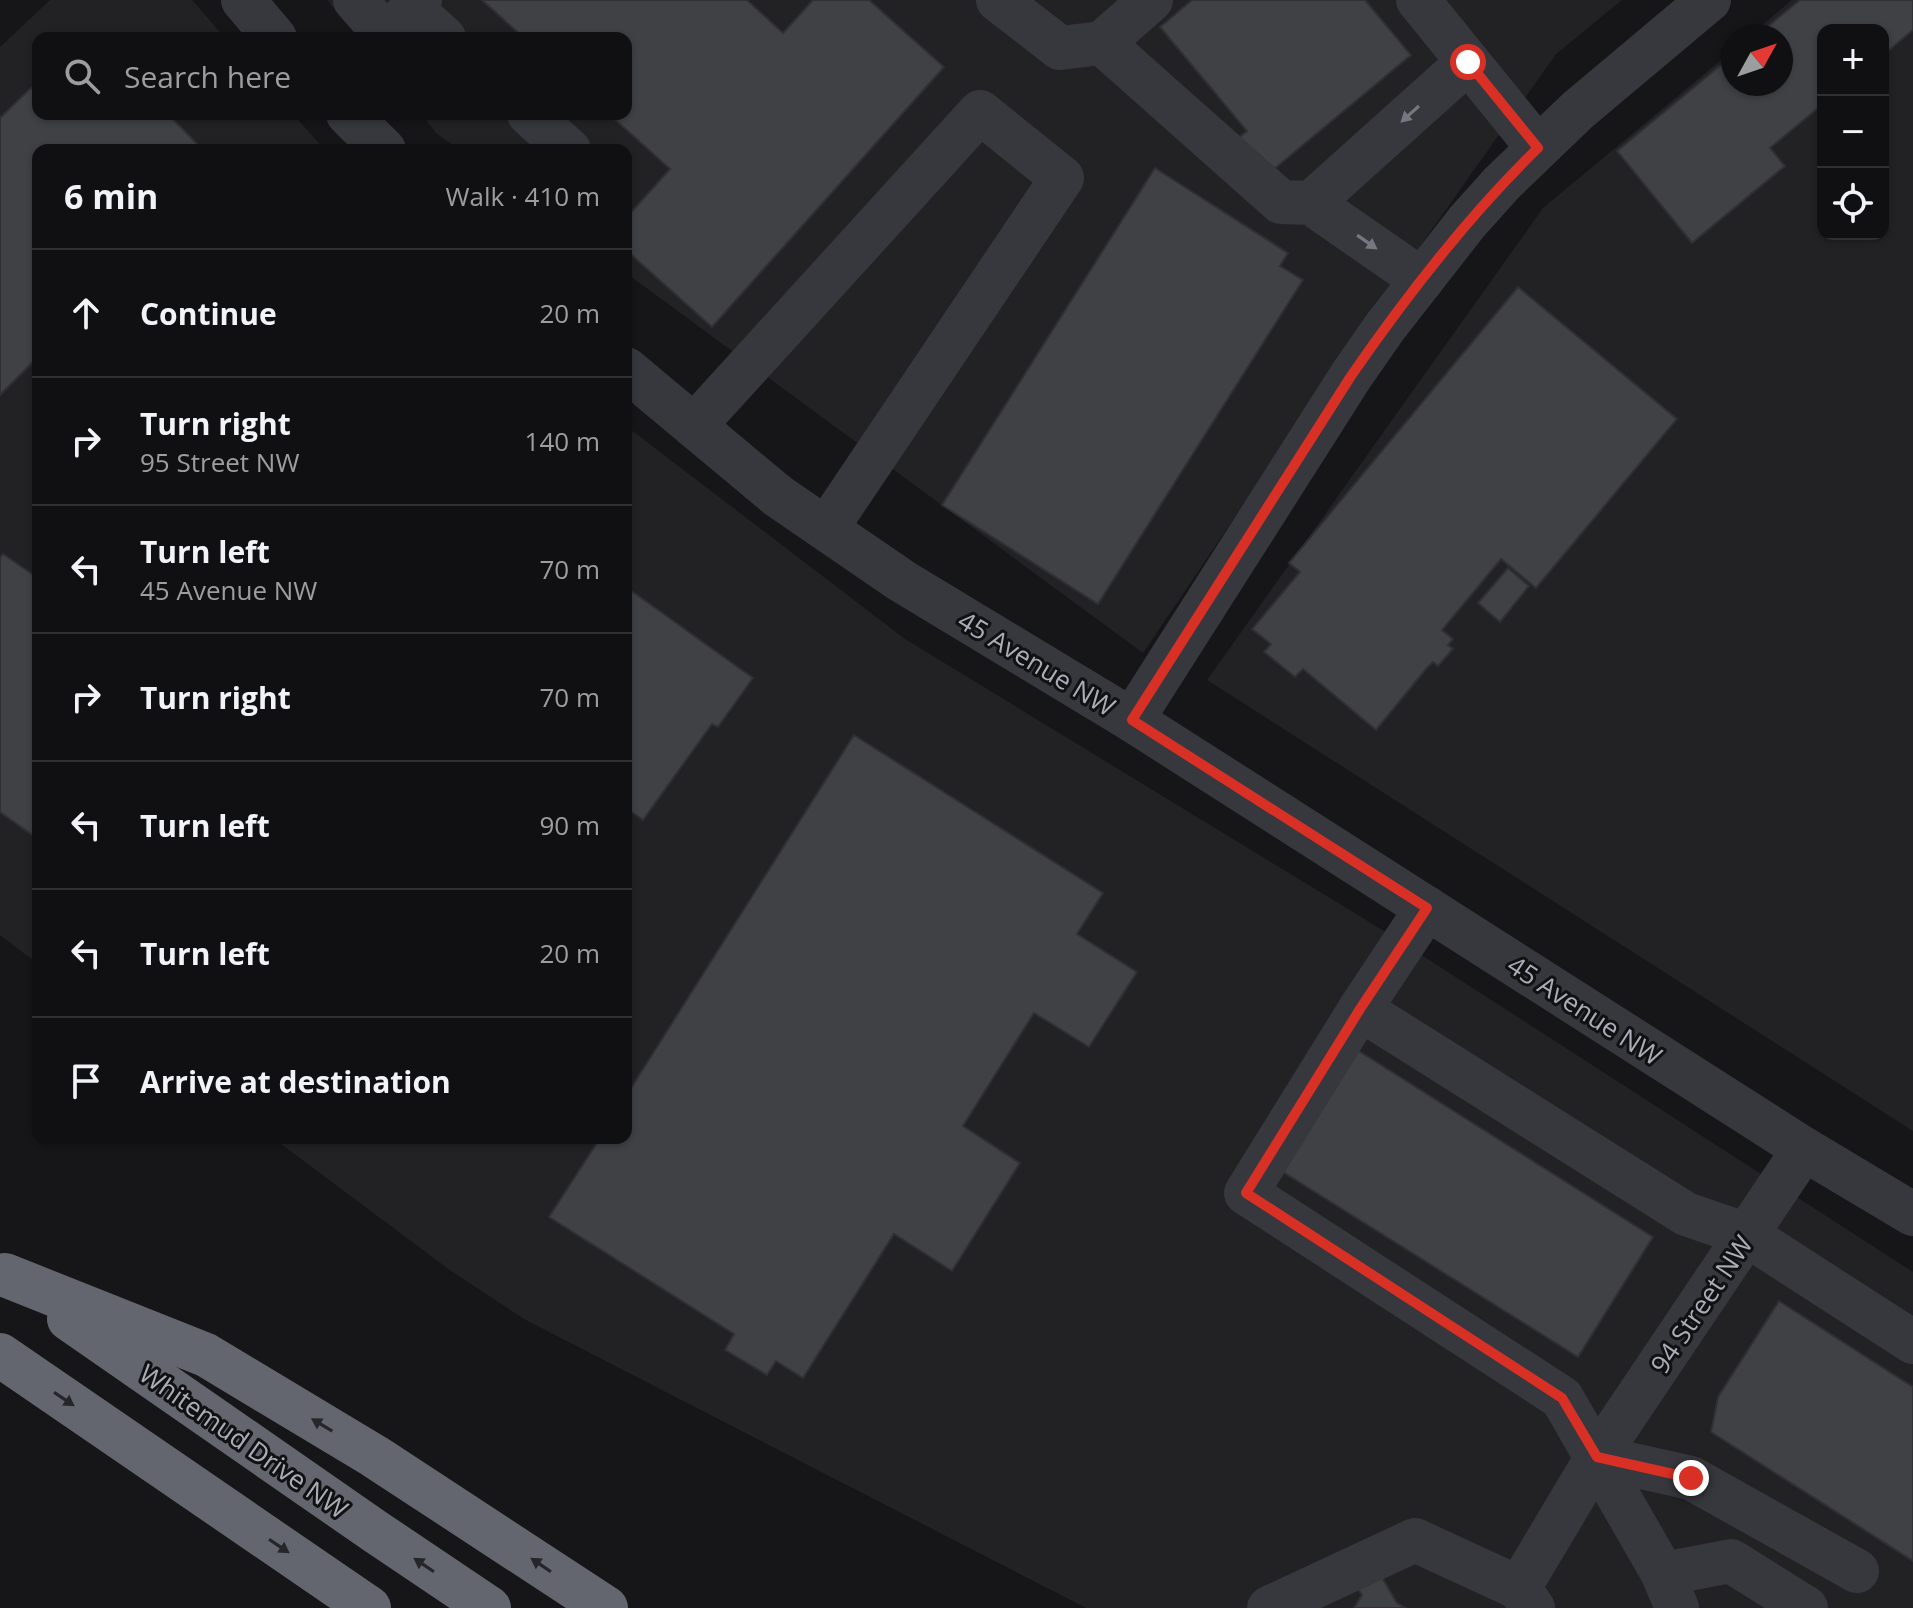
<!DOCTYPE html>
<html lang="en">
<head>
<meta charset="utf-8">
<style>
  :root { --surface:#101012; --page:#19191b; --text:#f1f3f6; --muted:#9c9d9f; --line:#303032 }
  body { margin:0; font-family:"Open Sans",sans-serif; background:var(--page); color:var(--text) }
  .controls { position:absolute; right:24px; top:24px; display:grid; overflow:hidden; border-radius:16px; box-shadow:0 2px 6px #0004 }
  .controls button { width:72px; height:72px; display:grid; place-items:center; padding:0; border:0; border-bottom:2px solid var(--line); background:var(--surface); color:var(--text); font:40px sans-serif }
  .compass { position:absolute; left:1721px; top:24px; width:72px; height:72px; border-radius:50%; background:var(--surface); box-shadow:0 2px 6px #0004; rotate:50deg }
  .stop { position:absolute; width:24px; height:24px; margin:-18px; border:6px solid #d93025; border-radius:50%; background:#fff }
  .stop.end { background:#d93025; border-color:#fff; box-shadow:0 2px 8px #0008 }
  .list { margin:0; padding:0; list-style:none }
  h2 { display:flex; justify-content:space-between; align-items:center; height:104px; margin:0; padding:0 32px; font-size:34px }
  h2 small { font-size:26px; font-weight:400; color:var(--muted) }
  .list li { display:grid; grid-template-columns:52px 1fr auto; gap:24px; align-items:center; box-sizing:border-box; height:128px; padding:0 32px; border-top:2px solid var(--line) }
  .list b { display:block; font-size:30px; white-space:nowrap }
  .list p { margin:0; font-size:26px; white-space:nowrap; color:var(--muted) }
  .list em { font-size:26px; font-style:normal; color:var(--muted) }
  .icon { flex:none; width:44px; height:44px; fill:none; stroke:currentColor; stroke-width:2; stroke-linecap:round; stroke-linejoin:round }
  .map { position:relative; flex:none; width:1913px; height:1608px; overflow:hidden }
  .search { position:absolute; background:var(--surface); box-shadow:0 2px 6px #0004; left:32px; top:32px; width:600px; height:88px; display:flex; align-items:center; gap:20px; box-sizing:border-box; padding:0 28px; border-radius:16px; color:var(--muted); font-size:30px }
  .panel { position:absolute; background:var(--surface); box-shadow:0 2px 6px #0004; left:32px; top:144px; width:600px; height:1000px; border-radius:16px }
  .map>svg:first-child { display:block }
  .built { fill:#222225; fill-rule:evenodd }
  .building { fill:#404145; stroke:#303034; stroke-width:2 }
  .lines { fill:none; stroke-linecap:round; stroke-linejoin:round }
  .minor { stroke:#37383d; stroke-width:44 }
  .highway { stroke:#63666e; stroke-width:44 }
  .oneway { fill:#757881 }
  .oneway2 { fill:#26262a }
  .route { stroke:#d93025; stroke-width:10 }
  .labels { text-anchor:middle; dominant-baseline:central; stroke-width:6; stroke-linejoin:round; paint-order:stroke }
  .street-label { font-size:26px; fill:#a8adb8; stroke:#111113 }
</style>
</head>
<body>
<div class="map">
<svg width="1913" height="1608" viewBox="0 0 1913 1608">
  <rect width="100%" height="100%" fill="#161618"/>
  <!-- built -->
  <g class="built">
    <polygon points="50,0 192,0 225,38 38,38 38,114 293,114 325,150 38,150 38,964 0,935 0,47"/>
    <polygon points="327,0 1622,0 1556,54 1377,307 1143,653 626,273 626,150 460,150 437,134 421,114 626,114 626,38 358,38"/>
    <path d="M1792 0H1913V1131L1207 680 1543 208 1733 50V84H1781V36H1749ZM1823 30H1883V234H1823Z"/>
    <polygon points="626,426 905,639 1389,934 1913,1272 1913,1608 1086,1608 524,1319 451,1271 273,1138 626,1138"/>
  </g>
  <!-- building -->
  <g class="building">
    <polygon points="482,0 747,0 783,33 813,0 869,0 944,67 712,327 626,250 626,218 670,169 609,114 626,114 626,38 524,38"/>
    <polygon points="1192,0 1365,0 1411,55 1267,175 1237,139 1247,131 1160,27"/>
    <polygon points="1800,0 1913,0 1913,30 1883,55 1883,30 1823,30 1823,104 1770,148 1785,166 1692,243 1617,151 1733,55 1733,84 1781,84 1781,36 1756,36"/>
    <polygon points="38,81 38,114 168,114 203,150 38,150 38,357 0,395 0,118"/>
    <polygon points="1155,168 1288,253 1280,266 1303,280 1098,604 942,505"/>
    <polygon points="1518,287 1677,419 1536,588 1501,559 1442,630 1453,639 1448,645 1453,649 1438,666 1433,662 1426,669 1376,730 1303,669 1295,677 1264,652 1271,644 1252,629 1300,572 1289,563"/>
    <polygon points="3,554 38,578 38,839 0,812 0,558"/>
    <polygon points="1508,568 1529,586 1500,622 1478,603"/>
    <polygon points="626,587 753,678 718,727 712,724 643,820 626,808"/>
    <polygon points="854,735 1103,893 1077,934 1137,972 1089,1047 1034,1013 963,1126 1020,1163 952,1271 894,1234 803,1378 776,1361 767,1375 725,1350 734,1334 549,1217 600,1138 626,1138 626,1096"/>
    <polygon points="1351,1046 1653,1237 1578,1357 1275,1167"/>
    <polygon points="1779,1301 1913,1387 1913,1561 1711,1432 1718,1397"/>
    <polygon points="1380,1574 1397,1603 1406,1608 1354,1608 1362,1595 1357,1587"/>
  </g>
  <g class="lines">
    <!-- minor -->
    <g class="minor">
      <polyline points="243,0 275,38"/>
      <polyline points="355,0 387,36"/>
      <polyline points="998,0 1060,48 1102,43 1281,202 1311,203 1422,280"/>
      <polyline points="1418,0 1538,148"/>
      <polyline points="412,9 444,38"/>
      <polyline points="385,38 420,0"/>
      <polyline points="1102,43 1151,0"/>
      <polyline points="348,114 384,150"/>
      <polyline points="529,114 569,150"/>
      <polyline points="1311,203 1468,62"/>
      <polyline points="626,369 778,496 902,581 1132,720 1804,1149 1913,1214"/>
      <polyline points="694,426 980,112 1062,178 826,529"/>
      <polyline points="1132,720 1351,376 1385,327 1467,222 1502,183 1578,110 1709,0"/>
      <polyline points="1360,1009 1427,908"/>
      <polyline points="1597,1457 1691,1478 1857,1571"/>
      <polyline points="1663,1574 1731,1561 1806,1608"/>
      <polyline points="1269,1608 1415,1540 1519,1588"/>
      <polyline points="1533,1608 1519,1588 1597,1457 1804,1149"/>
      <polyline points="1677,1608 1663,1574 1562,1398 1246,1193 1360,1009 1686,1214 1747,1235 1913,1342"/>
    </g>
    <!-- highway -->
    <g class="highway">
      <polyline points="5,1275 206,1355 374,1456 606,1608"/>
      <polyline points="69,1319 376,1532 489,1608"/>
      <polyline points="0,1355 369,1608"/>
    </g>
  </g>
  <!-- one-way arrows -->
  <defs><path id="oneway-solid" d="M-6-.8H1V-3.2L6.5 0L1 3.2V.8H-6Z" transform="scale(2)"/></defs>
  <g class="oneway">
    <use href="#oneway-solid" transform="translate(1410 114) rotate(138)"/>
    <use href="#oneway-solid" transform="translate(1367 242) rotate(35)"/>
  </g>
  <g class="oneway2">
    <use href="#oneway-solid" transform="translate(64 1399) rotate(34)"/>
    <use href="#oneway-solid" transform="translate(322 1425) rotate(-149)"/>
    <use href="#oneway-solid" transform="translate(279 1546) rotate(34)"/>
    <use href="#oneway-solid" transform="translate(424 1565) rotate(-146)"/>
    <use href="#oneway-solid" transform="translate(541 1565) rotate(-146)"/>
  </g>
  <g class="lines">
    <!-- route -->
    <path class="route" d="M1468 62 1538 148C1467 217 1407 295 1351 376L1132 720 1427 908 1360 1009 1246 1193 1562 1398 1597 1457 1691 1478"/>
  </g>
  <g class="labels">
    <!-- street labels -->
    <g class="street-label">
      <text transform="translate(1037 663) rotate(31)">45 Avenue NW</text>
      <text transform="translate(1585 1010) rotate(33)">45 Avenue NW</text>
      <text transform="translate(1701 1304) rotate(-56)">94 Street NW</text>
      <text transform="translate(244 1441) rotate(35)">Whitemud Drive NW</text>
    </g>
  </g>
</svg>
<div class="controls">
<button>+</button>
<button>−</button>
<button><svg class="icon" aria-label="locate" viewBox="0 0 24 24"><circle cx="12" cy="12" r="6"/><path d="M12 2v4M12 18v4M2 12h4M18 12h4"/></svg></button>
</div>
<svg class="compass" viewBox="-18 -18 36 36"><path d="M0-13l5 13h-10z" fill="#e53935"/><path d="M0 13l5-13h-10z" fill="#9c9d9f"/></svg>
<div class="stop" style="left:1468px;top:62px"></div>
<div class="stop end" style="left:1691px;top:1478px"></div>
<div class="search"><svg class="icon" aria-label="search" viewBox="0 0 24 24"><circle cx="10" cy="10" r="6"/><path d="M15 15l6 6"/></svg>Search here</div>
<section class="panel">
<h2>6 min<small>Walk · 410 m</small></h2>
<ul class="list">
<li><svg class="icon" aria-label="ahead" viewBox="0 0 24 24"><path d="M12 20V5M6 11l6-6 6 6"/></svg><div><b>Continue</b></div><em>20 m</em></li>
<li><svg class="icon" aria-label="right" viewBox="0 0 24 24"><path d="M7 20v-9h11M14 6l5 5-5 5"/></svg><div><b>Turn right</b><p>95 Street NW</p></div><em>140 m</em></li>
<li><svg class="icon" aria-label="left" viewBox="0 0 24 24"><path d="M17 20v-9H6M10 6l-5 5 5 5"/></svg><div><b>Turn left</b><p>45 Avenue NW</p></div><em>70 m</em></li>
<li><svg class="icon" aria-label="right" viewBox="0 0 24 24"><path d="M7 20v-9h11M14 6l5 5-5 5"/></svg><div><b>Turn right</b></div><em>70 m</em></li>
<li><svg class="icon" aria-label="left" viewBox="0 0 24 24"><path d="M17 20v-9H6M10 6l-5 5 5 5"/></svg><div><b>Turn left</b></div><em>90 m</em></li>
<li><svg class="icon" aria-label="left" viewBox="0 0 24 24"><path d="M17 20v-9H6M10 6l-5 5 5 5"/></svg><div><b>Turn left</b></div><em>20 m</em></li>
<li><svg class="icon" aria-label="arrive" viewBox="0 0 24 24"><path d="M6 21V4h12l-3 4 3 4H6"/></svg><div><b>Arrive at destination</b></div></li>
</ul>
</section>
</div>
</body>
</html>
